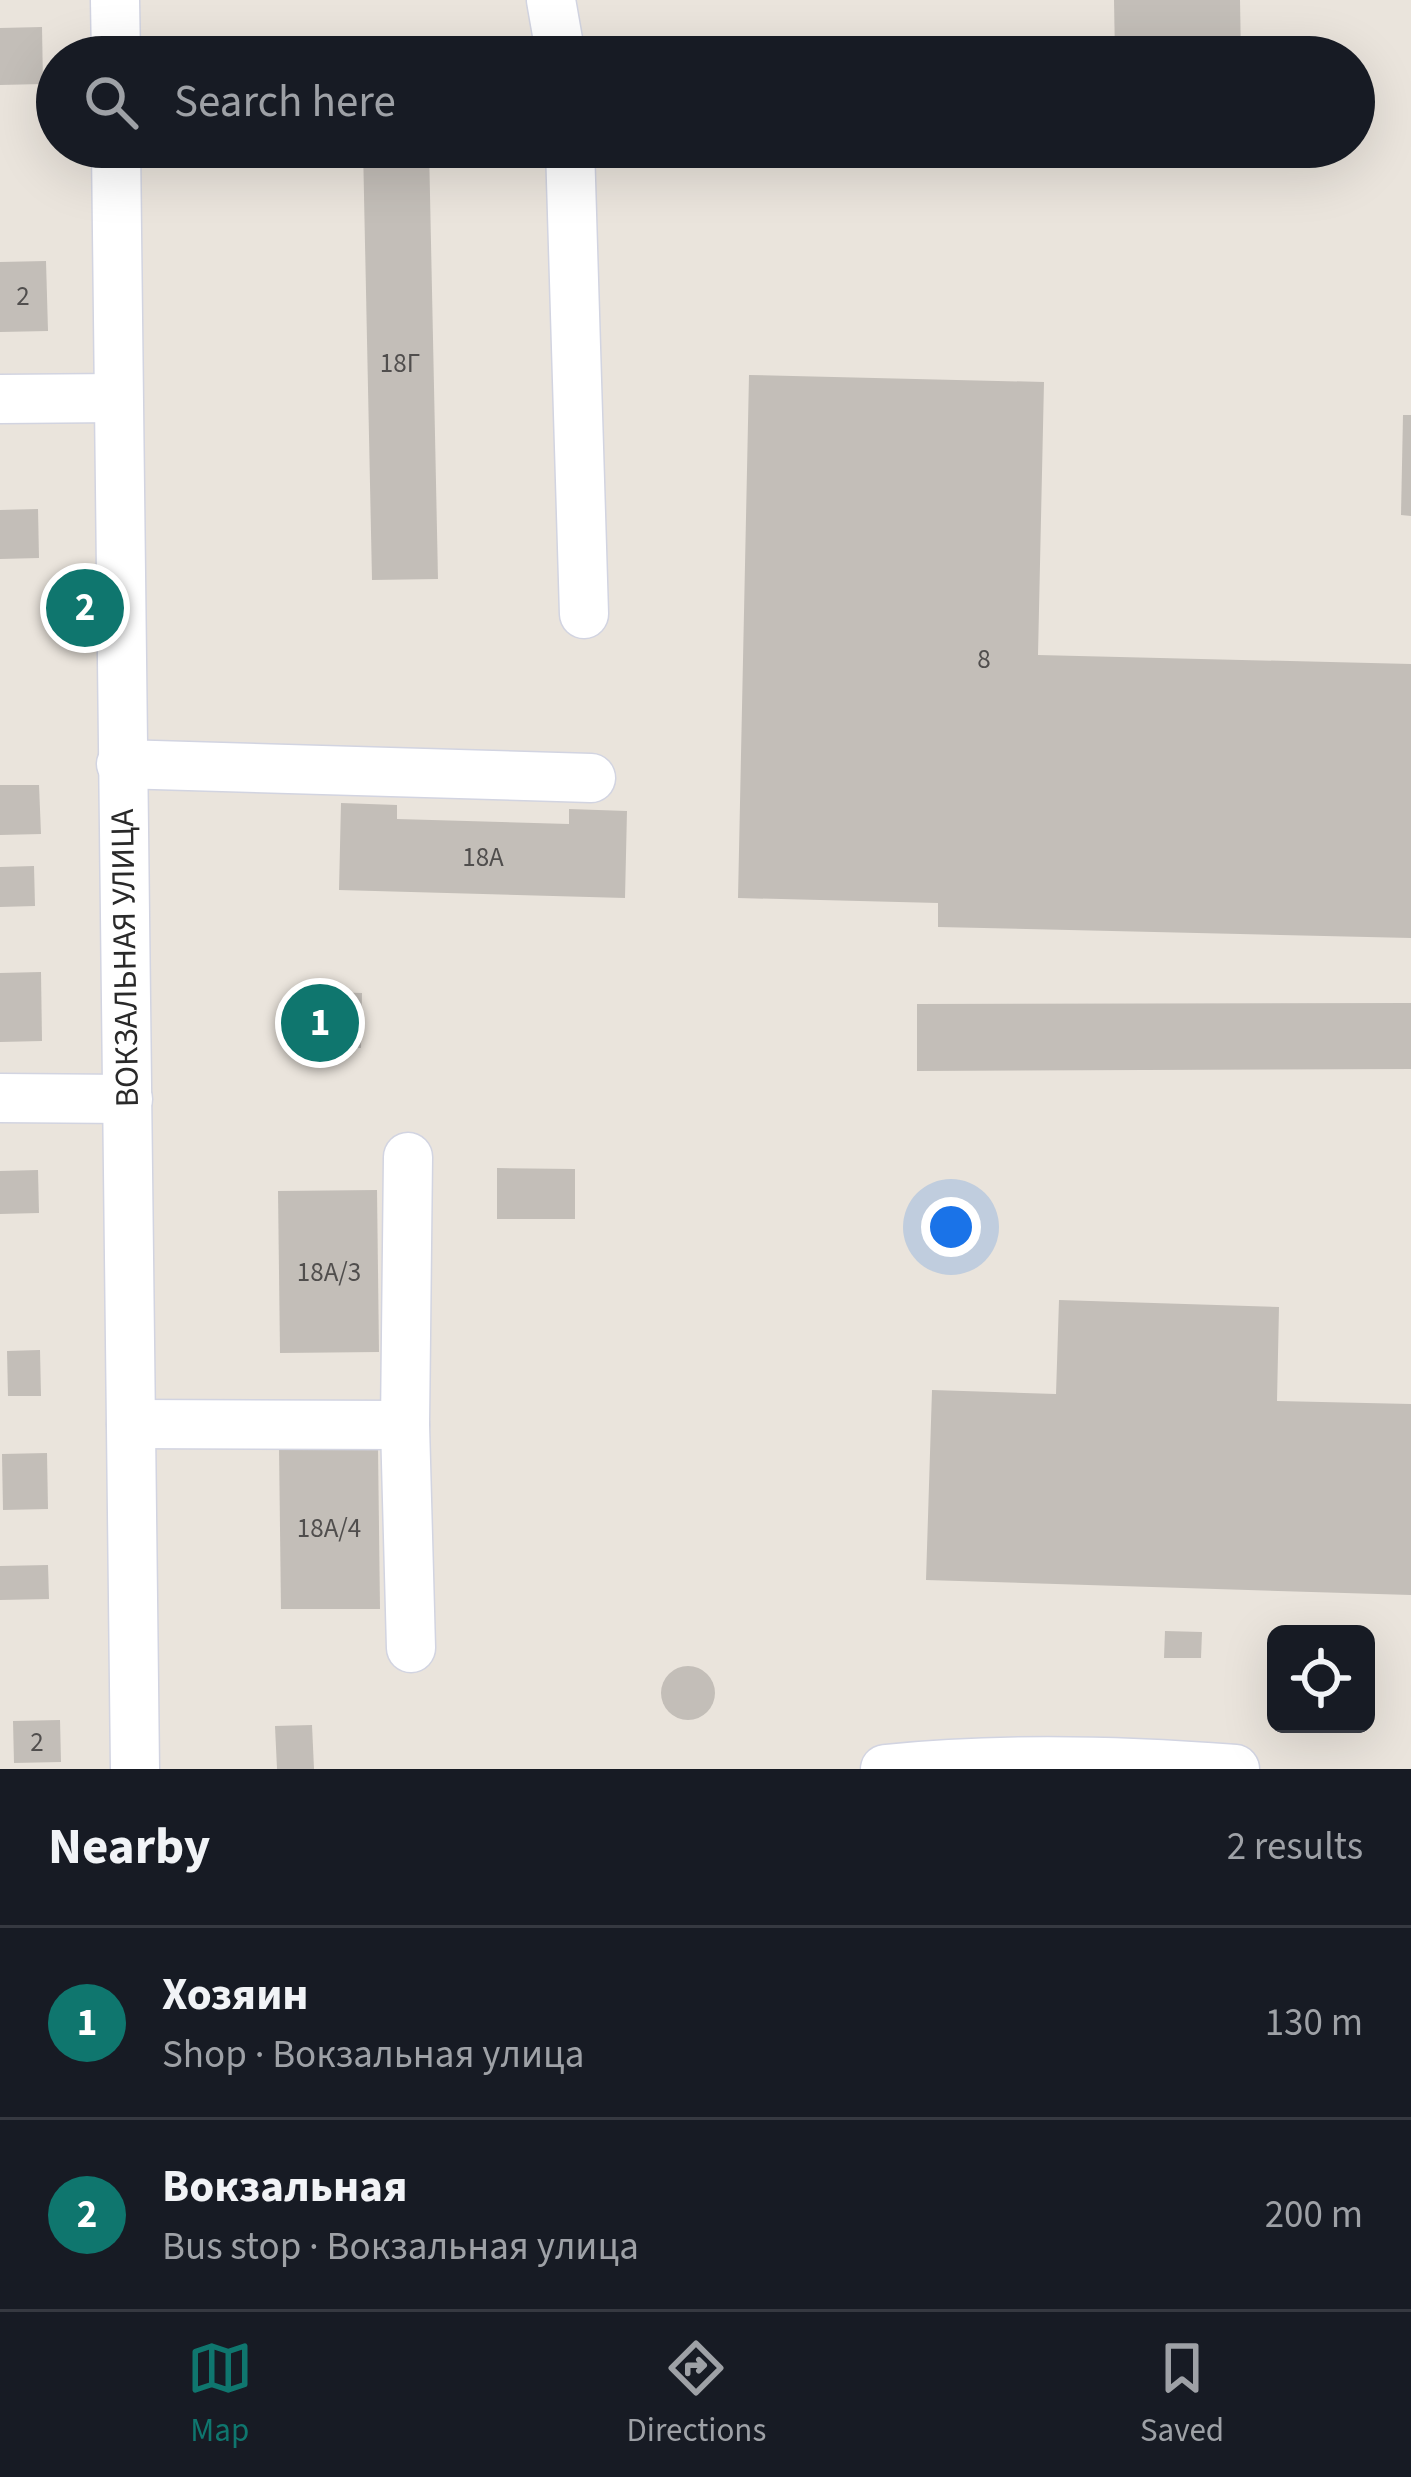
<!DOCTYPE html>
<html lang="en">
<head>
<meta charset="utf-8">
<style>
  :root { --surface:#171b24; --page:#20242c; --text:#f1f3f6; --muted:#9ea1a6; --line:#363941; --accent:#0f766e }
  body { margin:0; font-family:"Source Sans 3",sans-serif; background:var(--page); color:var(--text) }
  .controls { position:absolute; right:36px; bottom:36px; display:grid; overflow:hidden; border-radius:18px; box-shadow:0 12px 48px #0002 }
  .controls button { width:108px; height:108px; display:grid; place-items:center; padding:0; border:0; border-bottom:3px solid var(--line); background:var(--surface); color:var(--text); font:60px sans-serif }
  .you { position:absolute; left:951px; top:1227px; width:42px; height:42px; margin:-30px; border:9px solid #fff; border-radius:50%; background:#1a73e8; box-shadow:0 0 0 18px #1a73e833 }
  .badge { display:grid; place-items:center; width:78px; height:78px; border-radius:50%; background:var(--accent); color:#fff; font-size:39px; font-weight:700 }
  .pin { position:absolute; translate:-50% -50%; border:6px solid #fff; box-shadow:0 3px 12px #0006 }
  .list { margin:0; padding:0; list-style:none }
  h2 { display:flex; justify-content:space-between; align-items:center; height:156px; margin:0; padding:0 48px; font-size:51px }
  h2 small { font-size:39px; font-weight:400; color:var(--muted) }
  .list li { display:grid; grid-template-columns:78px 1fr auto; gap:36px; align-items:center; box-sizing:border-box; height:192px; padding:0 48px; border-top:3px solid var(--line) }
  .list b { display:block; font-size:45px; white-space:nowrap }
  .list p { margin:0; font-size:39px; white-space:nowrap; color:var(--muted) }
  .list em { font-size:39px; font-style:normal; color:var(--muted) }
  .icon { flex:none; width:66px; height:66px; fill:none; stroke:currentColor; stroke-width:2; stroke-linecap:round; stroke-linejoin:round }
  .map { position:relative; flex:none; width:1411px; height:1769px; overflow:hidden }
  .search { position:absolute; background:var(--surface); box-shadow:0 12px 48px #0002; left:36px; right:36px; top:36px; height:132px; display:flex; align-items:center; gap:30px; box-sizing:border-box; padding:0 42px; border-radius:66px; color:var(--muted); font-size:45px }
  .sheet { height:540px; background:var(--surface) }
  nav { display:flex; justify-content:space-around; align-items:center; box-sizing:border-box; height:168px; border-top:3px solid var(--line); background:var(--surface); font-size:33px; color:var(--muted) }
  nav a { display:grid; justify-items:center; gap:6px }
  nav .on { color:var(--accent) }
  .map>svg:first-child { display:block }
  .building { fill:#c3beb8 }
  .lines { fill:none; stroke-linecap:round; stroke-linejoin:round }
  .minor-casing { stroke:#d2d4e1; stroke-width:51 }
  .minor { stroke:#fff; stroke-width:48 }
  .labels { text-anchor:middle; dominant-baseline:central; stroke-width:9; stroke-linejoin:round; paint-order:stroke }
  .number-label { font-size:27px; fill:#504e4d }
  .street-label { font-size:33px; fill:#292929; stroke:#fff }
</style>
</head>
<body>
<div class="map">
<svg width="1411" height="1769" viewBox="0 0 1411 1769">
  <rect width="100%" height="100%" fill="#eae4dc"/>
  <!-- building -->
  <g class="building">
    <polygon points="1114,0 1240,0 1241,57 1115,57"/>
    <polygon points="42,27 43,84 0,85 0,28"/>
    <polygon points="363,147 429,147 438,579 372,580"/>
    <polygon points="46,261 48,331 0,332 0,262"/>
    <polygon points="749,375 1044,382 1038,655 1411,664 1411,938 938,927 938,903 738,898"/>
    <polygon points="1403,415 1411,415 1411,516 1401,515"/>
    <polygon points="38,509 39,558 0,559 0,510"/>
    <polygon points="0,785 39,785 41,834 0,835"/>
    <polygon points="341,803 397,805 397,819 569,824 569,809 627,811 625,898 339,890"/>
    <polygon points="34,866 35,906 0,907 0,867"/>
    <polygon points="41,972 42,1041 0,1042 0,973"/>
    <polygon points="292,991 362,993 361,1048 291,1046"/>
    <polygon points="1411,1003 1411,1069 917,1071 917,1004"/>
    <polygon points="497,1168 575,1169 575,1219 497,1219"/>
    <polygon points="38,1170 39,1213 0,1214 0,1171"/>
    <polygon points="377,1190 379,1352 280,1353 278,1191"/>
    <polygon points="1059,1300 1279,1307 1277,1401 1411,1404 1411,1595 926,1580 932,1390 1056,1394"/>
    <polygon points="40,1350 41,1396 8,1396 7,1351"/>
    <polygon points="378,1447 380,1609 281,1609 279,1448"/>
    <polygon points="47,1453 48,1509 3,1510 2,1454"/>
    <polygon points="48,1565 49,1599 0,1600 0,1566"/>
    <polygon points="1165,1631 1202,1632 1201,1658 1164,1658"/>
    <circle cx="688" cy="1693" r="27"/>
    <polygon points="60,1720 61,1762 14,1763 13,1721"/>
    <polygon points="312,1725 314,1769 277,1769 275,1726"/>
  </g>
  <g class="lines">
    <defs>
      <g id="minor">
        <polyline points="115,0 116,57"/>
        <polyline points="551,0 561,57"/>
        <polyline points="116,147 135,1769"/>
        <polyline points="570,147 584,614"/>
        <polyline points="0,399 118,398"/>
        <polyline points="121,764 591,778"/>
        <polyline points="0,1098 128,1099"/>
        <polyline points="408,1157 405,1425 411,1648"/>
        <polyline points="131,1424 405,1425"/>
        <path d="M885 1769C1001 1757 1120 1760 1235 1769"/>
      </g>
    </defs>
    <!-- minor casing -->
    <use href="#minor" class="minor-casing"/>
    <!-- minor -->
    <use href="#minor" class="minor"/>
  </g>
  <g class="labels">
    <!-- number labels -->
    <g class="number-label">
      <text x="23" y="296">2</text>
      <text x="400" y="363">18Г</text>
      <text x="984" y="659">8</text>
      <text x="483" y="857">18А</text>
      <text x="329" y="1272">18А/3</text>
      <text x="329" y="1528">18А/4</text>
      <text x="37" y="1742">2</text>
    </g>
    <!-- street labels -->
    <g class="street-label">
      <text transform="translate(125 958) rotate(-91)">ВОКЗАЛЬНАЯ УЛИЦА</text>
    </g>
  </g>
</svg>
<div class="controls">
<button><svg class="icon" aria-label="locate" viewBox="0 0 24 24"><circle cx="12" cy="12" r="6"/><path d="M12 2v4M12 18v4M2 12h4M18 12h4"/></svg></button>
</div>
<div class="you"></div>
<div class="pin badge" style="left:320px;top:1023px">1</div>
<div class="pin badge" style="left:85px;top:608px">2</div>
<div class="search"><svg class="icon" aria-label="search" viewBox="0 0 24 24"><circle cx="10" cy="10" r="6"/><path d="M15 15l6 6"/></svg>Search here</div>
</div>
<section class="sheet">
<h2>Nearby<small>2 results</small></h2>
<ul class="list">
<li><span class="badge">1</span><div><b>Хозяин</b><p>Shop · Вокзальная улица</p></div><em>130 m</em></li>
<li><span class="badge">2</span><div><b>Вокзальная</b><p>Bus stop · Вокзальная улица</p></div><em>200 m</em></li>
</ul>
</section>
<nav>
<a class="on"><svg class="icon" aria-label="map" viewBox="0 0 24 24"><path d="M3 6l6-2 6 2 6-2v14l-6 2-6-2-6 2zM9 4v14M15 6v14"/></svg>Map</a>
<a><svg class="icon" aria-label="directions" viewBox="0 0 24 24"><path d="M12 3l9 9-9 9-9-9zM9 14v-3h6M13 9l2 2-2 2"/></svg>Directions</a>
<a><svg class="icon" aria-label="saved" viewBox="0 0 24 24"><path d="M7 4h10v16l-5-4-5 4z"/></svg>Saved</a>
</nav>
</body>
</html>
